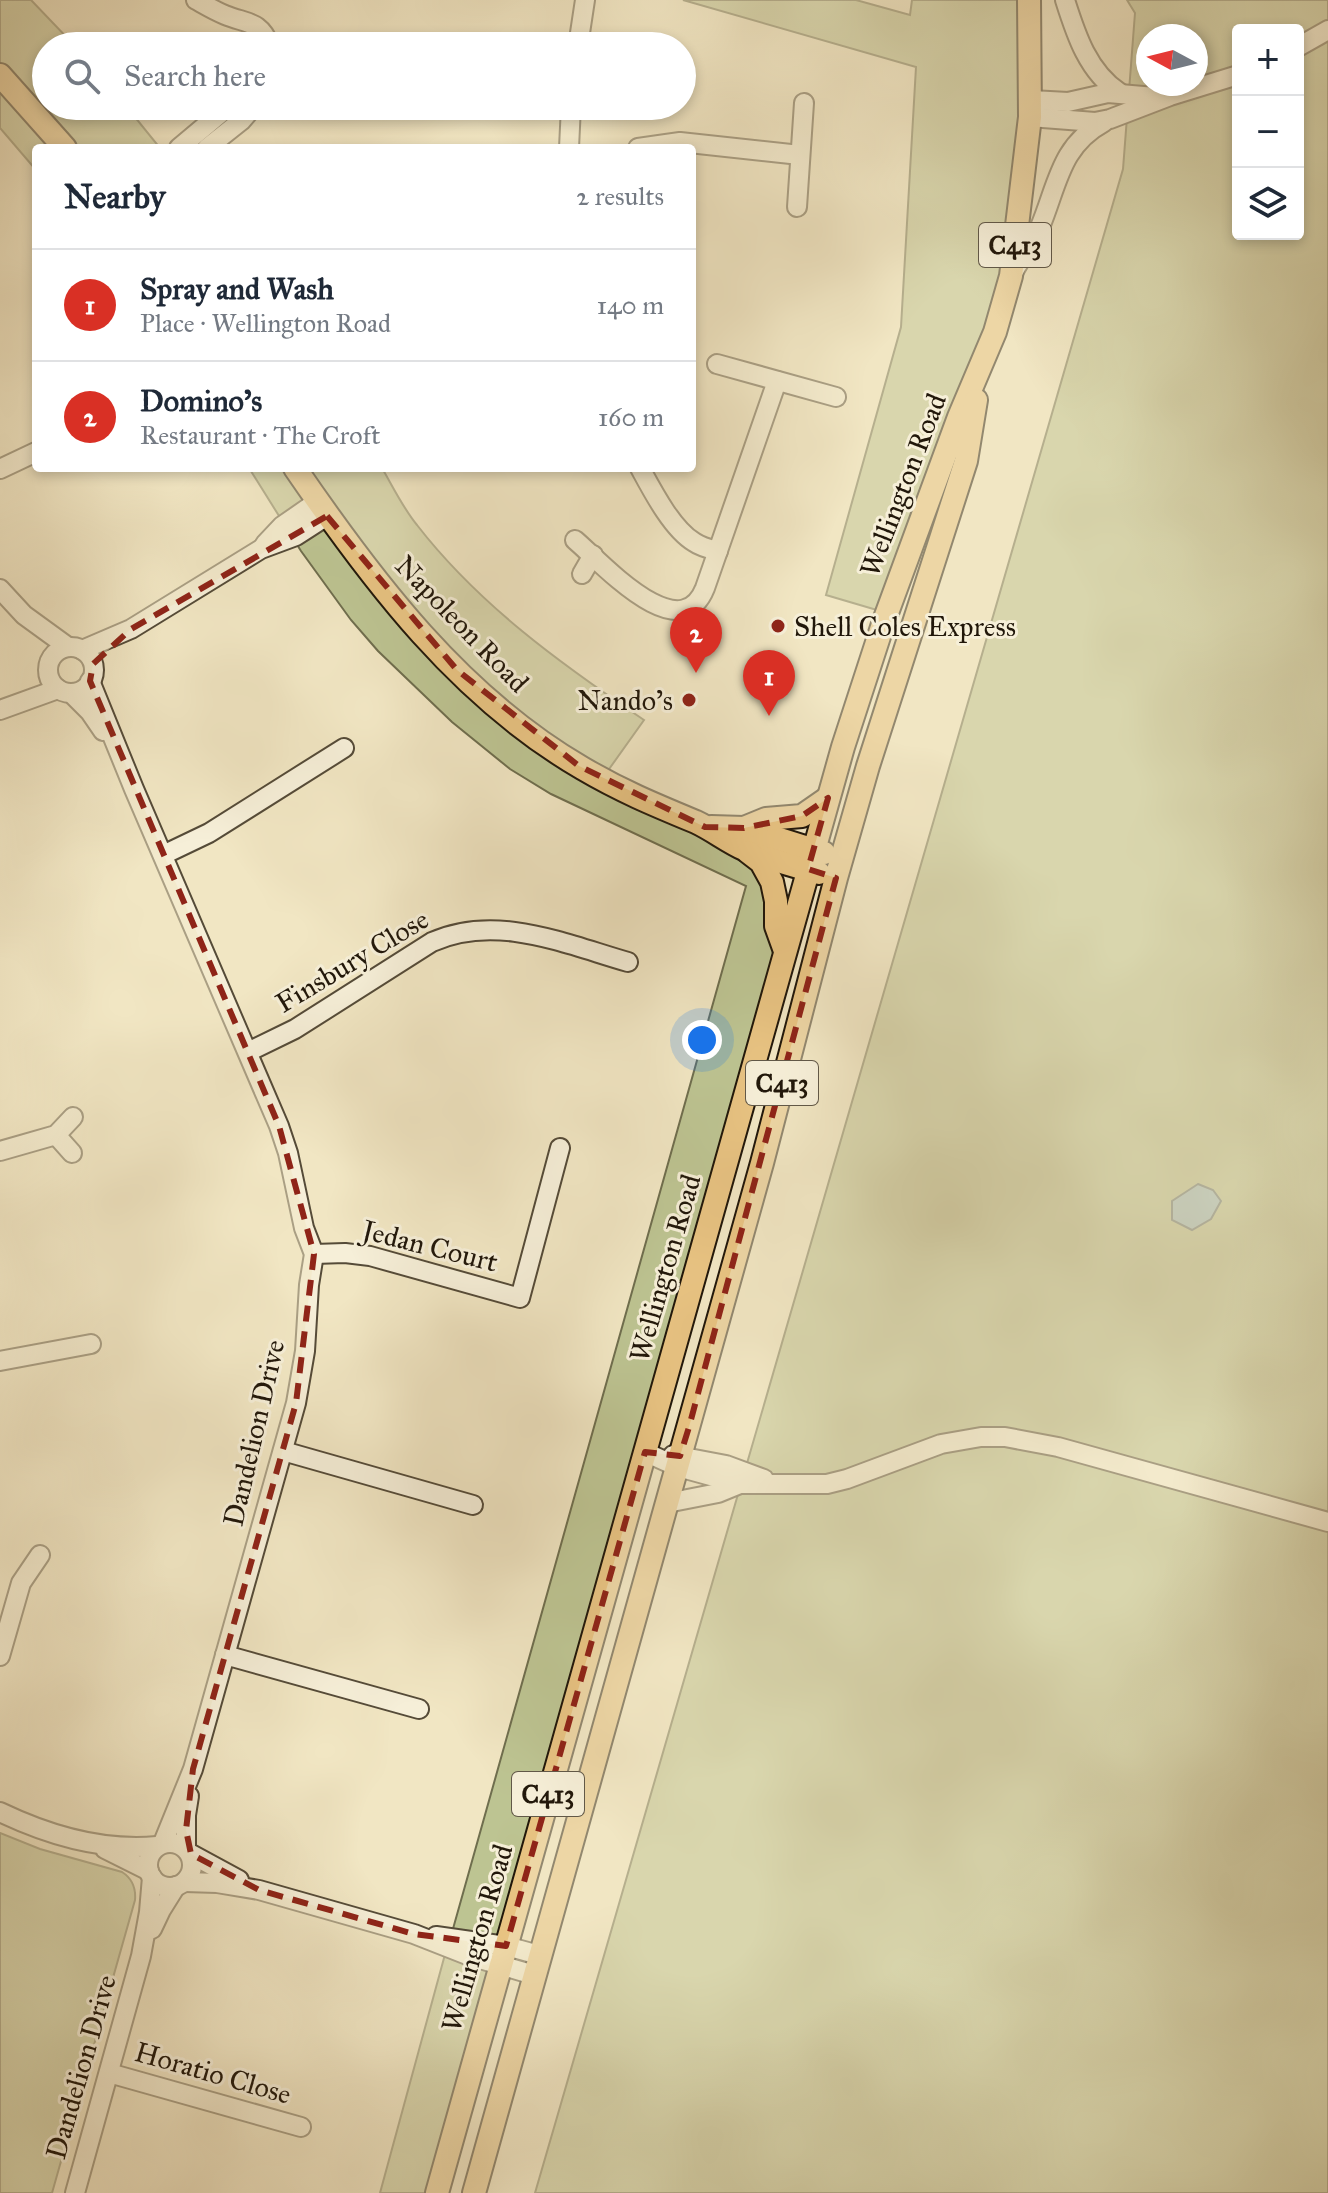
<!DOCTYPE html>
<html lang="en">
<head>
<meta charset="utf-8">
<style>
  :root { --surface:#fff; --page:#f6f6f7; --text:#1f2937; --muted:#747a83; --line:#e0e1e3; --accent:#d93025 }
  body { margin:0; font-family:"IM FELL Great Primer",serif; background:var(--page); color:var(--text) }
  .controls { position:absolute; right:24px; top:24px; display:grid; overflow:hidden; border-radius:8px; box-shadow:0 4px 12px #0003 }
  .controls button { width:72px; height:72px; display:grid; place-items:center; padding:0; border:0; border-bottom:2px solid var(--line); background:var(--surface); color:var(--text); font:40px sans-serif }
  .compass { position:absolute; left:1136px; top:24px; width:72px; height:72px; border-radius:50%; background:var(--surface); box-shadow:0 4px 12px #0003; rotate:277deg }
  .you { position:absolute; left:702px; top:1040px; width:28px; height:28px; margin:-20px; border:6px solid #fff; border-radius:50%; background:#1a73e8; box-shadow:0 0 0 12px #1a73e833 }
  .badge { display:grid; place-items:center; width:52px; height:52px; border-radius:50%; background:var(--accent); color:#fff; font-size:26px; font-weight:700 }
  .pin { position:absolute; translate:-50% -66px; filter:drop-shadow(0 2px 4px #0008) }
  .pin::after { content:''; position:absolute; top:42px; width:28px; height:24px; background:inherit; clip-path:polygon(0 0,100% 0,50% 100%) }
  .list { margin:0; padding:0; list-style:none }
  h2 { display:flex; justify-content:space-between; align-items:center; height:104px; margin:0; padding:0 32px; font-size:34px }
  h2 small { font-size:26px; font-weight:400; color:var(--muted) }
  .list li { display:grid; grid-template-columns:52px 1fr auto; gap:24px; align-items:center; box-sizing:border-box; height:112px; padding:0 32px; border-top:2px solid var(--line) }
  .list b { display:block; font-size:30px; white-space:nowrap }
  .list p { margin:0; font-size:26px; white-space:nowrap; color:var(--muted) }
  .list em { font-size:26px; font-style:normal; color:var(--muted) }
  .icon { flex:none; width:44px; height:44px; fill:none; stroke:currentColor; stroke-width:2; stroke-linecap:round; stroke-linejoin:round }
  .map { position:relative; flex:none; width:1328px; height:2193px; overflow:hidden }
  .search { position:absolute; background:var(--surface); box-shadow:0 4px 12px #0003; left:32px; top:32px; width:664px; height:88px; display:flex; align-items:center; gap:20px; box-sizing:border-box; padding:0 28px; border-radius:44px; color:var(--muted); font-size:30px }
  .panel { position:absolute; background:var(--surface); box-shadow:0 4px 12px #0003; left:32px; top:144px; width:664px; height:328px; border-radius:8px }
  .map>svg:first-child { display:block }
  .green { fill:#bdc492; stroke:#6f6e4e; stroke-width:2; fill-rule:evenodd }
  .water { fill:#a1bcbf; stroke:#6e7a77; stroke-width:2 }
  .lines { fill:none; stroke-linecap:round; stroke-linejoin:round }
  .minor-casing { stroke:#554b38; stroke-width:22 }
  .major-casing { stroke:#21170a; stroke-width:26 }
  .minor { stroke:#f6efd8; stroke-width:18 }
  .major { stroke:#e8c382; stroke-width:22 }
  .marked { fill:none; stroke:#8f2418; stroke-width:6; stroke-dasharray:16 10; stroke-linejoin:round }
  .poi-dot { fill:#8f2418; stroke:#f6efd8; stroke-width:3 }
  .labels { text-anchor:middle; dominant-baseline:central; stroke-width:6; stroke-linejoin:round; paint-order:stroke }
  .shield { fill:#f6efd8; stroke:#615848; stroke-width:2 }
  .shield-label { font-size:26px; font-weight:bold; fill:#21170a }
  .street-label { font-size:28px; fill:#21170a; stroke:#f6efd8 }
  .poi-label { font-size:28px; fill:#21170a; stroke:#f6efd8; text-anchor:start }
</style>
</head>
<body>
<div class="map">
<svg width="1328" height="2193" viewBox="0 0 1328 2193">
  <rect width="100%" height="100%" fill="#f1e6c3"/>
  <filter id="stains"><feTurbulence type="fractalNoise" baseFrequency=".0025" numOctaves="4"/><feColorMatrix values="0 0 0 0 .2 0 0 0 0 .09 0 0 0 0 .02 0 0 0 .5 -.17"/></filter>
  <radialGradient id="worn" r=".72"><stop offset=".6" stop-color="#630" stop-opacity="0"/><stop offset="1" stop-color="#630" stop-opacity=".3"/></radialGradient>
  <!-- green -->
  <g class="green">
    <polygon points="0,0 31,0 75,46 46,46 46,106 126,106 160,148 36,148 36,170 0,128"/>
    <polygon points="683,0 856,0 910,15 912,0 1029,0 1011,276 887,613 826,595 901,327 916,67"/>
    <path d="M1127 0H1328V2193H535L1123 169 1135 13ZM1238 30H1298V234H1238ZM1148 36H1196V84H1148Z"/>
    <path d="M249 468H382C393 487 403 508 417 525 479 605 561 664 644 720L602 779 761 862 785 951 506 1946 449 1943 746 886 551 794 510 769 452 722 378 651 351 620 301 551Z"/>
    <path d="M0 1833 40 1849 122 1872C133 1879 136 1888 135 1900L52 2193H0Z"/>
    <polygon points="447,1947 501,1964 437,2193 380,2193"/>
  </g>
  <!-- water -->
  <polygon class="water" points="1198,1184 1213,1190 1221,1201 1211,1219 1192,1230 1172,1220 1172,1201"/>
  <g class="lines">
    <defs>
      <g id="minor">
        <path d="M196 0C205 5 215 11 225 15 247 24 260 20 270 46"/>
        <path d="M1065 0C1076 35 1088 72 1120 93"/>
        <polyline points="578,46 585,0"/>
        <polyline points="1298,47 1328,30"/>
        <polyline points="1031,100 1068,102 1108,93 1155,97"/>
        <polyline points="1030,117 1095,122 1110,119 1170,96 1238,75"/>
        <polyline points="179,148 229,106"/>
        <polyline points="207,148 241,121 254,106"/>
        <polyline points="569,148 571,106"/>
        <polyline points="638,148 680,142 800,155"/>
        <polyline points="797,207 804,103"/>
        <path d="M1014 271C1022 256 1033 242 1040 227 1058 184 1060 146 1104 122"/>
        <polyline points="717,364 836,397"/>
        <path d="M640 468C652 490 672 529 694 542 701 547 710 549 718 551"/>
        <polyline points="0,469 36,452"/>
        <path d="M575 540C601 562 680 651 705 588L777 381"/>
        <polyline points="265,544 282,526 318,501"/>
        <polyline points="582,574 593,555"/>
        <polyline points="0,589 24,615 68,647"/>
        <circle cx="71" cy="670" r="23"/>
        <polyline points="82,650 131,629 261,549 296,536 327,516"/>
        <polyline points="90,681 134,789 279,1126 288,1153 304,1228 314,1254 309,1285 305,1351 296,1403 193,1769 163,1843"/>
        <polyline points="71,693 90,712 103,731"/>
        <polyline points="0,710 58,689"/>
        <polyline points="163,855 209,833 344,748"/>
        <path d="M248 1052 295 1029 432 942C496 913 565 944 628 962"/>
        <polyline points="56,1135 72,1153"/>
        <polyline points="0,1151 56,1135 73,1117"/>
        <polyline points="314,1254 345,1253 370,1256 520,1298 560,1148"/>
        <polyline points="0,1361 91,1344"/>
        <polyline points="283,1451 473,1505"/>
        <polyline points="645,1452 678,1467 740,1484 827,1484 847,1479 941,1444 981,1437 1005,1437 1058,1447 1328,1522"/>
        <polyline points="673,1455 726,1465 764,1479"/>
        <polyline points="667,1503 718,1493 740,1484"/>
        <polyline points="225,1655 419,1709"/>
        <polyline points="0,1656 21,1583 40,1555"/>
        <path d="M0 1812C48 1835 104 1851 157 1846"/>
        <circle cx="170" cy="1865" r="22"/>
        <polyline points="105,1849 149,1871"/>
        <polyline points="186,1849 186,1815 189,1796"/>
        <polyline points="191,1854 239,1880"/>
        <polyline points="185,1882 217,1883 259,1890 414,1934 470,1956 534,1975"/>
        <polyline points="152,1929 161,1910 176,1886"/>
        <polyline points="436,1936 506,1946 539,1955"/>
        <polyline points="109,2073 301,2127"/>
        <polyline points="75,2193 141,1956 149,1912 152,1877"/>
      </g>
      <g id="major">
        <polyline points="0,75 65,148"/>
        <path d="M295 468C373 582 460 697 582 768 621 791 655 805 696 822 713 830 728 842 744 849 768 859 794 866 819 873"/>
        <polyline points="711,827 744,828 824,853"/>
        <polyline points="744,828 766,819 802,816 828,798"/>
        <polyline points="748,852 761,862 772,882 776,901 776,926 785,951"/>
        <polyline points="437,2193 843,747 884,621 959,417 995,332 1011,276 1030,117 1029,0"/>
        <polyline points="474,2193 762,1163 836,878 868,766 966,461 976,400"/>
      </g>
    </defs>
    <!-- minor casing -->
    <use href="#minor" class="minor-casing"/>
    <!-- major casing -->
    <use href="#major" class="major-casing"/>
    <!-- minor -->
    <use href="#minor" class="minor"/>
    <!-- major -->
    <use href="#major" class="major"/>
  </g>
  <!-- marked area -->
  <path d="M0 0H1328V2193H0ZM327 516 457 670 579 766 705 827 744 828 802 816 828 798 808 869 836 878 689 1427 680 1456 645 1452 506 1946 414 1934 259 1890 191 1854 186 1830 193 1769 296 1403 314 1254 279 1126 90 681 93 664 131 629Z" fill="#f1e6c3" fill-opacity=".55" fill-rule="evenodd"/>
  <path class="marked" d="M327 516 457 670 579 766 705 827 744 828 802 816 828 798 808 869 836 878 689 1427 680 1456 645 1452 506 1946 414 1934 259 1890 191 1854 186 1830 193 1769 296 1403 314 1254 279 1126 90 681 93 664 131 629Z"/>
  <!-- markers -->
  <g class="poi-dot">
    <circle cx="778" cy="626" r="8"/>
    <circle cx="689" cy="700" r="8"/>
  </g>
  <g class="labels">
    <!-- shield labels -->
    <g class="shield">
      <rect x="979" y="223" width="72" height="44" rx="6"/>
      <rect x="746" y="1061" width="72" height="44" rx="6"/>
      <rect x="512" y="1772" width="72" height="44" rx="6"/>
    </g>
    <g class="shield-label">
      <text x="1015" y="245">C413</text>
      <text x="782" y="1083">C413</text>
      <text x="548" y="1794">C413</text>
    </g>
    <!-- street labels -->
    <g class="street-label">
      <text transform="translate(903 485) rotate(-69)">Wellington Road</text>
      <text transform="translate(462 624) rotate(46)">Napoleon Road</text>
      <text transform="translate(352 961) rotate(-31)">Finsbury Close</text>
      <text transform="translate(430 1246) rotate(14)">Jedan Court</text>
      <text transform="translate(665 1268) rotate(-74)">Wellington Road</text>
      <text transform="translate(254 1433) rotate(-77)">Dandelion Drive</text>
      <text transform="translate(477 1938) rotate(-74)">Wellington Road</text>
      <text transform="translate(81 2067) rotate(-74)">Dandelion Drive</text>
      <text transform="translate(213 2073) rotate(16)">Horatio Close</text>
    </g>
    <!-- poi labels -->
    <g class="poi-label">
      <text x="794" y="626">Shell Coles Express</text>
      <text x="673" y="700" text-anchor="end">Nando's</text>
    </g>
  </g>
  <rect width="100%" height="100%" filter="url(#stains)"/>
  <rect width="100%" height="100%" fill="url(#worn)"/>
</svg>
<div class="controls">
<button>+</button>
<button>−</button>
<button><svg class="icon" aria-label="layers" viewBox="0 0 24 24"><path d="M12 4l9 5-9 5-9-5zM3 14l9 5 9-5"/></svg></button>
</div>
<svg class="compass" viewBox="-18 -18 36 36"><path d="M0-13l5 13h-10z" fill="#e53935"/><path d="M0 13l5-13h-10z" fill="#747a83"/></svg>
<div class="you"></div>
<div class="pin badge" style="left:769px;top:716px">1</div>
<div class="pin badge" style="left:696px;top:673px">2</div>
<div class="search"><svg class="icon" aria-label="search" viewBox="0 0 24 24"><circle cx="10" cy="10" r="6"/><path d="M15 15l6 6"/></svg>Search here</div>
<section class="panel">
<h2>Nearby<small>2 results</small></h2>
<ul class="list">
<li><span class="badge">1</span><div><b>Spray and Wash</b><p>Place · Wellington Road</p></div><em>140 m</em></li>
<li><span class="badge">2</span><div><b>Domino's</b><p>Restaurant · The Croft</p></div><em>160 m</em></li>
</ul>
</section>
</div>
</body>
</html>
